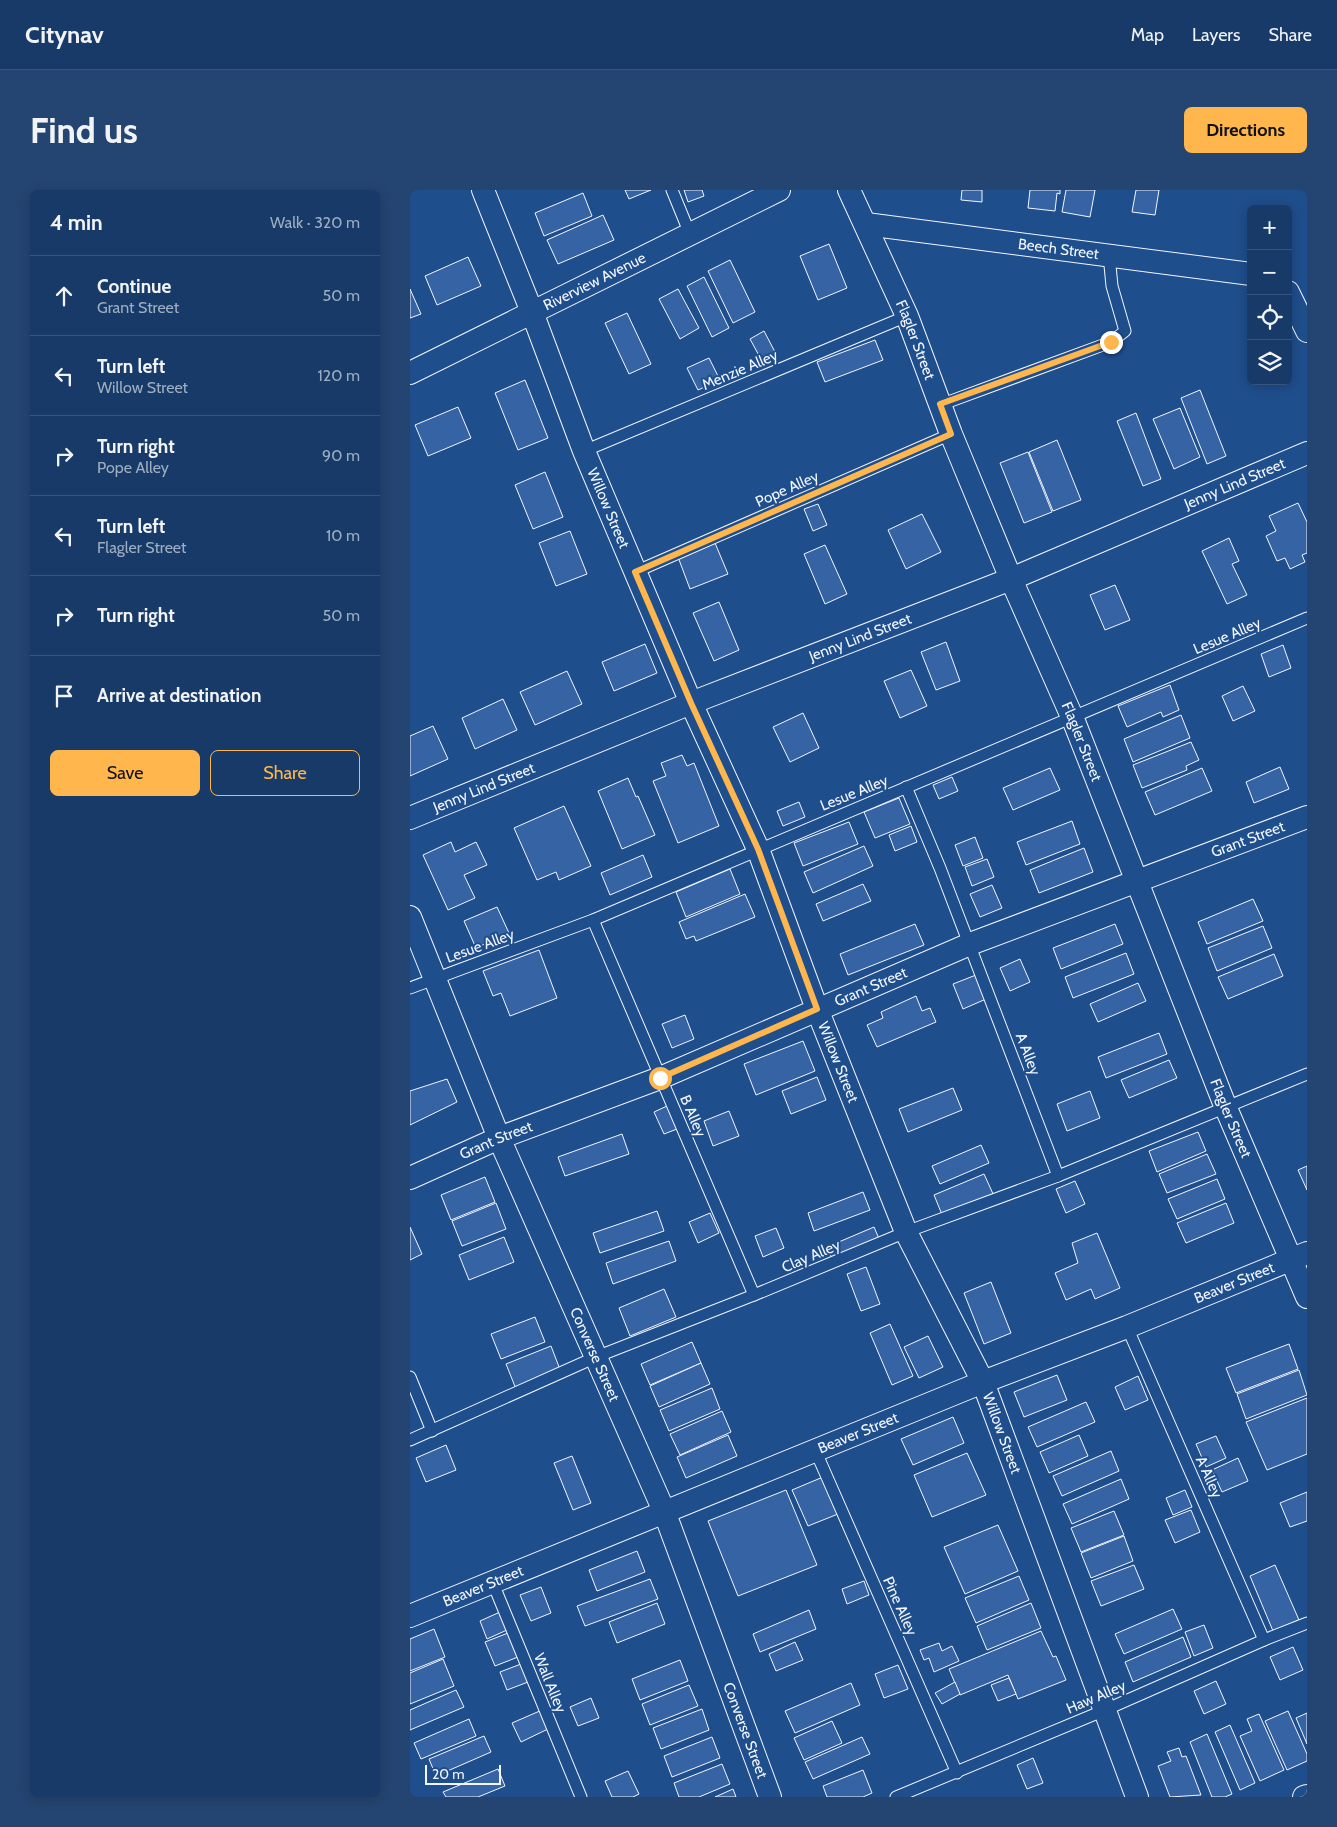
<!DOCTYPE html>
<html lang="en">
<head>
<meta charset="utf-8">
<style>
  :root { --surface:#173a69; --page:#244571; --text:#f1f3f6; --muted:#9eadc0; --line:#36547d; --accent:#ffb74d }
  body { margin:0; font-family:Cabin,sans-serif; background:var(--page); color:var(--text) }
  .controls { position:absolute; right:15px; top:15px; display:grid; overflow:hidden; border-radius:8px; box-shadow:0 2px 12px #0003 }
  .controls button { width:45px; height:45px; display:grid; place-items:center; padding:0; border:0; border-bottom:1px solid var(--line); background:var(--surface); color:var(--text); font:25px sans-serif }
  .scale { position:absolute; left:15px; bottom:12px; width:76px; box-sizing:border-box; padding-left:5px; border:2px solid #f2f6ff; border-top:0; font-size:14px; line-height:18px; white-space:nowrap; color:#f2f6ff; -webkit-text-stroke:4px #1f4e8c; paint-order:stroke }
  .stop { position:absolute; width:15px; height:15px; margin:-11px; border:4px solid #ffb74d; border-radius:50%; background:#fff }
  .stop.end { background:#ffb74d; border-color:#fff; box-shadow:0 1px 5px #0008 }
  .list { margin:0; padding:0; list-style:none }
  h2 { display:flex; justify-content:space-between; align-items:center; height:65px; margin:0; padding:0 20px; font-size:21px }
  h2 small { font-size:16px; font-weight:400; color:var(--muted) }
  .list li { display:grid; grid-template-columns:32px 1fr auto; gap:15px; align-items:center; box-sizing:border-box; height:80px; padding:0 20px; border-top:1px solid var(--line) }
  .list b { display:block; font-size:19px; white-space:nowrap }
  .list p { margin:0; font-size:16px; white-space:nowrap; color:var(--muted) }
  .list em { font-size:16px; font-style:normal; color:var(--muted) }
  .actions { display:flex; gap:10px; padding:15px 20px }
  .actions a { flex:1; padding:11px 0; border:1px solid var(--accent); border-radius:8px; text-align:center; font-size:18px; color:var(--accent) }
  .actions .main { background:var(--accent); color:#111 }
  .icon { flex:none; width:28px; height:28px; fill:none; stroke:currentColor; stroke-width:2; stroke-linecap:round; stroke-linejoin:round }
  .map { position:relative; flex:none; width:897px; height:1607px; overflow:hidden; border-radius:8px }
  header { display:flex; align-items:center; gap:30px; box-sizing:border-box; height:70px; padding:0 25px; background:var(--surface); border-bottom:1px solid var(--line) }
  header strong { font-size:24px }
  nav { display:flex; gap:28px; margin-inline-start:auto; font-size:18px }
  .intro { display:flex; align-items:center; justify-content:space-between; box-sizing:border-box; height:120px; padding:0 30px }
  h1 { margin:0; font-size:35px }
  .button { padding:12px 22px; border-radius:8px; background:var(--accent); color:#111; font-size:18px; font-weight:700 }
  main { display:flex; gap:30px; padding:0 30px }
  aside { flex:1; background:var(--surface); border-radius:8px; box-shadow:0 2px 12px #0003 }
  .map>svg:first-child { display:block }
  .building { fill:#3563a3; stroke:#f2f6ff }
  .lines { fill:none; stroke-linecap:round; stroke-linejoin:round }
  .service-casing { stroke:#f2f6ff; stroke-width:13 }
  .minor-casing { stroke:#f2f6ff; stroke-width:24 }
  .service { stroke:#1f4e8c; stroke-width:11 }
  .minor { stroke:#1f4e8c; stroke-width:22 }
  .route { stroke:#ffb74d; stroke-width:6 }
  .labels { text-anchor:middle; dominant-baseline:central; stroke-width:4; stroke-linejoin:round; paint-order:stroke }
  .street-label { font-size:15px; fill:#f2f6ff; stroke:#1f4e8c }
</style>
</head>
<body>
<header>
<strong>Citynav</strong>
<nav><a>Map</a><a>Layers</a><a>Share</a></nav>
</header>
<div class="intro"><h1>Find us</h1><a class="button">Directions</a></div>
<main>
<aside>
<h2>4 min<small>Walk · 320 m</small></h2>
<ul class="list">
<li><svg class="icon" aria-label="ahead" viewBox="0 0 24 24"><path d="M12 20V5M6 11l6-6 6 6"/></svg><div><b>Continue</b><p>Grant Street</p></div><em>50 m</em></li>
<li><svg class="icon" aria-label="left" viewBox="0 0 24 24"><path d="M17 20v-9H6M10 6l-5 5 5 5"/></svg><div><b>Turn left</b><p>Willow Street</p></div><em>120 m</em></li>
<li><svg class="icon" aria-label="right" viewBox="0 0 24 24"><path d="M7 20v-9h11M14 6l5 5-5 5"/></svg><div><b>Turn right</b><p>Pope Alley</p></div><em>90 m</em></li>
<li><svg class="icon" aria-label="left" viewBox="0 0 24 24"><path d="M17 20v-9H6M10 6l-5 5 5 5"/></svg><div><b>Turn left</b><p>Flagler Street</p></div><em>10 m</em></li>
<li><svg class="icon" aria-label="right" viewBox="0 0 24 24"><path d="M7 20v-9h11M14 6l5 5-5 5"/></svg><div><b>Turn right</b></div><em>50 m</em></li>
<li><svg class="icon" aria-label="arrive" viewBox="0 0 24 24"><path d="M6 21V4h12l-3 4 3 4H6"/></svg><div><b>Arrive at destination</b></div></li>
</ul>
<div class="actions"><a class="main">Save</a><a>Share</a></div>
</aside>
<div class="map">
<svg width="897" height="1607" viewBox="0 0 897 1607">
  <rect width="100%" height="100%" fill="#1f4e8c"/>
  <!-- building -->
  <g class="building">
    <polygon points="215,0 241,0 219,9"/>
    <polygon points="274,0 292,0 294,6 278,12"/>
    <polygon points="552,0 572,0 572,12 551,10"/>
    <polygon points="620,0 650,0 650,4 647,3 645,21 618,18"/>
    <polygon points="656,0 685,0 680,27 652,22"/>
    <polygon points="726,0 749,0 745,25 722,22"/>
    <polygon points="173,3 182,26 134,46 125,23"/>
    <polygon points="193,25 204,50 148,74 137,50"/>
    <polygon points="419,54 437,98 408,110 390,66"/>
    <polygon points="58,67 71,96 27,115 15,86"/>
    <polygon points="320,70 345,122 323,133 298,81"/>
    <polygon points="294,87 319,138 302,147 277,96"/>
    <polygon points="0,99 11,124 0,128"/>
    <polygon points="268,99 289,138 270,149 249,109"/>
    <polygon points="217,123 241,174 219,184 195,133"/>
    <polygon points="354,141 365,162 352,171 340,149"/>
    <polygon points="465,150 473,170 415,192 407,172"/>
    <polygon points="299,168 310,190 288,200 277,178"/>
    <polygon points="115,190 138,248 108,260 85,203"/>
    <polygon points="790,200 816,266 797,274 771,208"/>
    <polygon points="48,217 61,248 18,266 5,235"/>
    <polygon points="770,218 790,267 764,279 743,229"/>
    <polygon points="726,223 751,289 733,296 707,231"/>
    <polygon points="647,250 671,310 643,321 619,262"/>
    <polygon points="618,262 642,322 614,333 590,273"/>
    <polygon points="135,282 153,327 123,339 105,295"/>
    <polygon points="888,313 897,332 897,363 892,365 895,372 880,379 875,368 867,371 856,346 866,341 859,326"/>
    <polygon points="408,314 417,335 403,341 394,319"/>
    <polygon points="512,324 531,362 496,379 478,340"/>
    <polygon points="160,341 177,384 146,396 129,353"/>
    <polygon points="819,348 829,371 822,374 837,405 817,414 792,361"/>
    <polygon points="305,353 318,384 280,399 268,367"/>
    <polygon points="415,355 437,404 415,414 394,364"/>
    <polygon points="705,395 720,430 695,440 680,405"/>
    <polygon points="309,412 329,460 304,471 283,423"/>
    <polygon points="536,452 550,491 526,500 511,462"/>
    <polygon points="235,454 247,483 204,501 192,472"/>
    <polygon points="873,455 881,478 859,487 851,464"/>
    <polygon points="501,480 517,516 490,528 474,491"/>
    <polygon points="157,481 172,514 125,535 110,502"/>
    <polygon points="760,495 769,520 753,527 751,522 717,537 708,516"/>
    <polygon points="833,496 845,521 823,531 812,506"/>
    <polygon points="93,509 107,540 65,559 52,528"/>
    <polygon points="393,523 409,558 380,572 363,537"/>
    <polygon points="771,525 780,548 723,572 714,549"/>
    <polygon points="23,536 38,569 0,586 0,546"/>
    <polygon points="781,552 789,570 776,576 777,580 732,598 723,575"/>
    <polygon points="272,565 277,576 284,573 309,636 268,653 243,591 256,586 251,573"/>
    <polygon points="870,577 879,599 844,613 836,592"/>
    <polygon points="640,578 650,600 603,620 593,598"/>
    <polygon points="792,578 802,601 745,625 735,602"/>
    <polygon points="542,587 548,601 529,609 523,595"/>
    <polygon points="218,588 226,607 228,606 245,645 212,659 188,601"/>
    <polygon points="489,608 500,634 465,648 454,622"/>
    <polygon points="389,612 395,627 373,636 367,621"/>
    <polygon points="154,616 181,676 149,690 146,682 127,690 104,638"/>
    <polygon points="662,631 670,654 616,675 607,652"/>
    <polygon points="439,632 448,654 393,676 384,653"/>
    <polygon points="501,636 507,652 485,661 479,645"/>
    <polygon points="565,647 573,668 553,676 545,655"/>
    <polygon points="41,652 45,662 66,652 77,675 54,685 65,708 38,720 13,665"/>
    <polygon points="454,656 463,676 403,703 394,682"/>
    <polygon points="674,658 683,682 629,703 620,680"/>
    <polygon points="233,665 242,687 200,705 191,683"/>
    <polygon points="577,669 584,687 562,696 555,677"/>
    <polygon points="320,679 330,704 276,727 266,702"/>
    <polygon points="453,694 461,711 413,731 406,714"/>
    <polygon points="582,695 592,718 570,727 560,704"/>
    <polygon points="335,704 345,727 286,751 284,746 276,749 269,732"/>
    <polygon points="843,709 853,731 797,754 788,732"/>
    <polygon points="87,717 99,743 66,758 54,731"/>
    <polygon points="505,734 514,755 438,785 430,764"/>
    <polygon points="705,734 713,754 651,779 643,758"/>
    <polygon points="853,736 862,758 807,781 798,758"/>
    <polygon points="129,760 147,808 100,826 91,803 83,806 73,781"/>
    <polygon points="716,763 724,784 663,808 655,787"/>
    <polygon points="864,764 873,786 818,809 808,787"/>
    <polygon points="610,769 620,792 600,801 590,778"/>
    <polygon points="566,785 576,809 553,819 543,794"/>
    <polygon points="728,793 736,811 688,832 680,814"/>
    <polygon points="506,806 512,821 520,818 526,832 467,857 457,835 473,828 471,822"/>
    <polygon points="275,825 284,849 262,858 252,834"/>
    <polygon points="749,843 757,864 696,888 688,867"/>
    <polygon points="393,851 405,881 346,905 334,874"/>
    <polygon points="759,870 767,888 719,908 711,890"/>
    <polygon points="407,887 416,910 381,924 372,901"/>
    <polygon points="37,889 47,912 0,935 0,901"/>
    <polygon points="543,898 552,920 498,942 489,919"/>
    <polygon points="680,901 690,928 657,941 647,914"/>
    <polygon points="257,916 267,939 254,944 244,922"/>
    <polygon points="319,921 329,946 303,956 294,931"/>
    <polygon points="788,942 796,961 747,982 739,961"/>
    <polygon points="212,944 219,964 155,986 148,967"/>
    <polygon points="571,955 579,973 530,994 522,976"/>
    <polygon points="797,964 806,984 757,1003 749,984"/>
    <polygon points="897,976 897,1000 888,980"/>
    <polygon points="574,984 584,1006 533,1027 524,1005"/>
    <polygon points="75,987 85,1012 41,1030 31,1005"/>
    <polygon points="807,989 815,1009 767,1029 758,1009"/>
    <polygon points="665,991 675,1014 656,1023 646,999"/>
    <polygon points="453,1002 460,1020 404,1041 398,1023"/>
    <polygon points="86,1013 96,1039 52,1056 42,1031"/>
    <polygon points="816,1013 824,1033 776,1053 767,1033"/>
    <polygon points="247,1021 254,1041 190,1063 183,1043"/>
    <polygon points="300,1023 309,1043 288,1053 279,1032"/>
    <polygon points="0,1037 12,1064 0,1070"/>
    <polygon points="464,1037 470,1051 423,1071 417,1057"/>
    <polygon points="366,1038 374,1058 353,1067 345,1046"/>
    <polygon points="687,1043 710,1098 685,1109 681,1099 656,1110 645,1083 668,1073 662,1053"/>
    <polygon points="94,1047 104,1072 59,1090 49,1065"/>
    <polygon points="259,1051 266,1071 203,1094 196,1073"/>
    <polygon points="456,1077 470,1114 451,1121 437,1084"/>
    <polygon points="581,1092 601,1143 574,1154 554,1103"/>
    <polygon points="254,1099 266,1127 220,1146 209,1118"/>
    <polygon points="125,1127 135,1152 91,1169 81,1144"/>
    <polygon points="480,1134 503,1186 482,1195 460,1143"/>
    <polygon points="518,1146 533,1177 509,1188 494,1157"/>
    <polygon points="282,1152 291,1173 240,1195 231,1174"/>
    <polygon points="879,1154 888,1179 826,1203 816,1178"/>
    <polygon points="141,1156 151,1182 106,1199 96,1174"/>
    <polygon points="291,1173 300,1194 249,1217 240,1196"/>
    <polygon points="889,1180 897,1205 836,1229 827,1204"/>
    <polygon points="647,1185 657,1210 614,1227 604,1202"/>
    <polygon points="728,1186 738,1210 715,1220 705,1197"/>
    <polygon points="302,1198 310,1219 259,1241 250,1220"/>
    <polygon points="897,1208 897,1264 857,1280 836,1232"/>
    <polygon points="676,1212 685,1232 627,1257 618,1237"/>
    <polygon points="312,1221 321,1242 270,1265 260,1244"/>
    <polygon points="543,1227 554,1253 503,1275 491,1249"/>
    <polygon points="318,1245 327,1266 276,1288 267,1267"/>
    <polygon points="669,1245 678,1266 639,1283 630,1262"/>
    <polygon points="806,1246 816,1268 796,1277 786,1254"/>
    <polygon points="36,1255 46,1280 16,1292 6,1268"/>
    <polygon points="701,1261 709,1281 652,1306 643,1286"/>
    <polygon points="557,1263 576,1305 522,1327 504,1285"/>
    <polygon points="162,1266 181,1313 163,1320 144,1273"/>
    <polygon points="828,1268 838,1291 812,1302 802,1280"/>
    <polygon points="413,1287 428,1324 398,1336 382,1300"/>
    <polygon points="711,1289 719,1309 662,1334 653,1314"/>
    <polygon points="376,1300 407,1375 328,1406 298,1331"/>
    <polygon points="775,1300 782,1317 763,1325 756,1308"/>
    <polygon points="897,1302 897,1331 880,1337 870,1313"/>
    <polygon points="781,1320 790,1342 765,1353 755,1330"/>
    <polygon points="704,1321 714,1345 671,1362 661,1338"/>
    <polygon points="588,1335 608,1381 555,1404 534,1357"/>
    <polygon points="714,1346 723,1371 681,1388 671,1363"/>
    <polygon points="227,1361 235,1382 187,1401 179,1380"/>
    <polygon points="724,1375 734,1399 691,1416 681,1391"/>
    <polygon points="865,1375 889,1430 863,1441 840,1386"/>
    <polygon points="609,1386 619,1410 566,1433 555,1408"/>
    <polygon points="240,1389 248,1409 175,1436 167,1416"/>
    <polygon points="454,1391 459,1405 437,1414 432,1399"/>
    <polygon points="131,1397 141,1423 121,1431 110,1405"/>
    <polygon points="247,1413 255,1434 207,1453 199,1432"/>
    <polygon points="621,1413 631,1438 577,1460 567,1436"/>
    <polygon points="763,1419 772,1439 714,1464 705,1444"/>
    <polygon points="399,1420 406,1439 350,1462 343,1444"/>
    <polygon points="90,1422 97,1440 77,1449 70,1431"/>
    <polygon points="794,1435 803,1458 784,1466 775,1442"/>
    <polygon points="24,1439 35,1467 0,1481 0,1449"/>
    <polygon points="631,1441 643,1467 646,1466 656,1490 608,1509 598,1485 550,1505 539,1479"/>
    <polygon points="98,1443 108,1467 85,1476 75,1452"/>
    <polygon points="773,1447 781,1467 723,1492 715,1472"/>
    <polygon points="385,1452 393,1470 366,1481 359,1464"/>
    <polygon points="529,1453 532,1461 542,1456 549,1471 524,1482 519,1468 514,1470 510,1460"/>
    <polygon points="883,1457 893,1480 870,1490 860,1467"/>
    <polygon points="33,1469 44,1496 0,1514 0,1483"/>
    <polygon points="270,1470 278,1491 230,1510 222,1489"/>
    <polygon points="111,1474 118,1492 97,1500 90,1482"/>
    <polygon points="488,1475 498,1499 474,1508 465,1484"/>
    <polygon points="599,1488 606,1504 588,1511 581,1495"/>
    <polygon points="806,1491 816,1514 794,1524 784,1501"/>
    <polygon points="545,1492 550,1504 532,1514 525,1503"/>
    <polygon points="441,1493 450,1515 385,1543 375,1521"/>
    <polygon points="279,1495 288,1516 240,1535 232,1514"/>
    <polygon points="46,1500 54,1517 0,1540 0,1520"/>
    <polygon points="181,1508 189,1528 168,1536 160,1517"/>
    <polygon points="292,1519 299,1540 251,1559 243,1538"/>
    <polygon points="132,1520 140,1538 111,1552 102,1533"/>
    <polygon points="878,1521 897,1564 897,1571 877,1580 855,1531"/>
    <polygon points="897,1523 897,1554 886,1528"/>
    <polygon points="849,1524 874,1580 850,1591 830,1546 842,1541 837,1529"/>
    <polygon points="59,1529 66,1546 11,1569 4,1553"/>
    <polygon points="422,1531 432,1553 394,1570 384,1548"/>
    <polygon points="820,1535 845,1593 830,1600 805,1542"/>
    <polygon points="797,1544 822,1604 815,1607 802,1607 780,1552"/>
    <polygon points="74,1546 81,1562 26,1586 19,1569"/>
    <polygon points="302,1547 310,1568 262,1587 254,1566"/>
    <polygon points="452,1547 460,1564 403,1589 395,1572"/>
    <polygon points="769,1558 772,1567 776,1566 791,1605 760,1607 748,1576 761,1571 757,1562"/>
    <polygon points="623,1568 633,1593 617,1599 607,1575"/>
    <polygon points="312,1574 320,1594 289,1607 269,1607 264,1593"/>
    <polygon points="88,1579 95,1596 68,1607 36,1607 33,1602"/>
    <polygon points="453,1580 462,1603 453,1607 417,1607 413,1596"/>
    <polygon points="218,1581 229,1604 223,1607 202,1607 195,1591"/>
    <polygon points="323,1599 326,1607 305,1607"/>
  </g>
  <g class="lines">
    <defs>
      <g id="service">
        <polyline points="262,0 280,44"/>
        <polyline points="530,215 701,152 715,141 702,96 699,65"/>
        <polyline points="174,261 497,126"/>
        <polyline points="225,382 541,244"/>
        <polyline points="496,597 530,678 648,986"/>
        <polyline points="183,730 344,1105"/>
        <polyline points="0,798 183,730 897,428"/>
        <polyline points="717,1137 854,1450"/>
        <polyline points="0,1187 22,1241"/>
        <polyline points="0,1250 186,1167 344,1105 496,1042 648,986 897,884"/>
        <polyline points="406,1262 547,1583"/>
        <polyline points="82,1391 171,1607"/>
        <polyline points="486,1607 695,1520 854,1450 897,1433"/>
      </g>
      <g id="minor">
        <path id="s1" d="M73 0 122 122 174 261 281 513 348 659 407 819 496 1042 573 1192 727 1607"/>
        <path id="s2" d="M439 0 497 126 541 244 601 389 663 529 816 918 897 1107"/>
        <path id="s3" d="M456 34 841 84"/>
        <polyline points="878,102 897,141"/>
        <path id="s4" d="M0 183 369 0"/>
        <path id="s5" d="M0 628 281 513 601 389 897 263"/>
        <path id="s6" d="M0 727 89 948 254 1321 360 1607"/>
        <path id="s7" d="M0 988 89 948 250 888 560 754 897 627"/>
        <path id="s8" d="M0 1426 573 1192 717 1137 897 1063"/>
        <polyline points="894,1607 897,1606"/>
      </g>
    </defs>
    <!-- service casing -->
    <use href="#service" class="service-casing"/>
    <!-- minor casing -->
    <use href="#minor" class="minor-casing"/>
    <!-- service -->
    <use href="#service" class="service"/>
    <!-- minor -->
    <use href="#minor" class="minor"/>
  </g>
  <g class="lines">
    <!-- route -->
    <polyline class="route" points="250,888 407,819 348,659 281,513 225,382 541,244 530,214 701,152"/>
  </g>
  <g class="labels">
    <!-- street labels -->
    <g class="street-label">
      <text stroke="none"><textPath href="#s3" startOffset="194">Beech Street</textPath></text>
      <text stroke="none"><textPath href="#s4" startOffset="206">Riverview Avenue</textPath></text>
      <text stroke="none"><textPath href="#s2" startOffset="164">Flagler Street</textPath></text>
      <text transform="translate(330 180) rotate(-23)">Menzie Alley</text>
      <text stroke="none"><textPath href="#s5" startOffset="890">Jenny Lind Street</textPath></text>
      <text transform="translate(377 299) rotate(-24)">Pope Alley</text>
      <text stroke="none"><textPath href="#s1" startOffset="342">Willow Street</textPath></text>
      <text transform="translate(817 446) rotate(-23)">Lesue Alley</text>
      <text stroke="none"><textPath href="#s5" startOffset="485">Jenny Lind Street</textPath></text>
      <text stroke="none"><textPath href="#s2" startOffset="599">Flagler Street</textPath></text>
      <text stroke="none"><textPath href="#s5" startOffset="80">Jenny Lind Street</textPath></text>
      <text transform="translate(444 603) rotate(-22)">Lesue Alley</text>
      <text stroke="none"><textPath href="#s7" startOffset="904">Grant Street</textPath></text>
      <text transform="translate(70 756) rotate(-20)">Lesue Alley</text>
      <text stroke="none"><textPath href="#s7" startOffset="499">Grant Street</textPath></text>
      <text transform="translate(618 864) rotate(69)">A Alley</text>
      <text stroke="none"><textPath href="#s1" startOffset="942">Willow Street</textPath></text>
      <text transform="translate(283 926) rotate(67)">B Alley</text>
      <text stroke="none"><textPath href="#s2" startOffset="1004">Flagler Street</textPath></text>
      <text stroke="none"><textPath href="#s7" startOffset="94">Grant Street</textPath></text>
      <text transform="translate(401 1066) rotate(-23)">Clay Alley</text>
      <text stroke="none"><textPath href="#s8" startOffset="889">Beaver Street</textPath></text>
      <text stroke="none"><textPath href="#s6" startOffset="475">Converse Street</textPath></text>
      <text stroke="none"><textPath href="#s1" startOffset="1348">Willow Street</textPath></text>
      <text stroke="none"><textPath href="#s8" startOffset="484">Beaver Street</textPath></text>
      <text transform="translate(799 1287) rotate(66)">A Alley</text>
      <text stroke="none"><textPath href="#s8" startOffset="79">Beaver Street</textPath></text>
      <text transform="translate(490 1416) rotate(66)">Pine Alley</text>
      <text transform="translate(140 1493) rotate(68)">Wall Alley</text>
      <text transform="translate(686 1507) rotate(-23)">Haw Alley</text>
      <text stroke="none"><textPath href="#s6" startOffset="880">Converse Street</textPath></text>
    </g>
  </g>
</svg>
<div class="controls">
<button>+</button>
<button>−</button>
<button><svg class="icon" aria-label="locate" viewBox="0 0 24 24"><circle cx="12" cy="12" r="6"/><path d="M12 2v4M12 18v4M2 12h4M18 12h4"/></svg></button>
<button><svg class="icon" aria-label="layers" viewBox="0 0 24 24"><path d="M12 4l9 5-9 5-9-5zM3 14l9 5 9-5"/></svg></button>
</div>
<div class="scale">20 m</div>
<div class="stop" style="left:250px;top:888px"></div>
<div class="stop end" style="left:701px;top:152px"></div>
</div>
</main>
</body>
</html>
